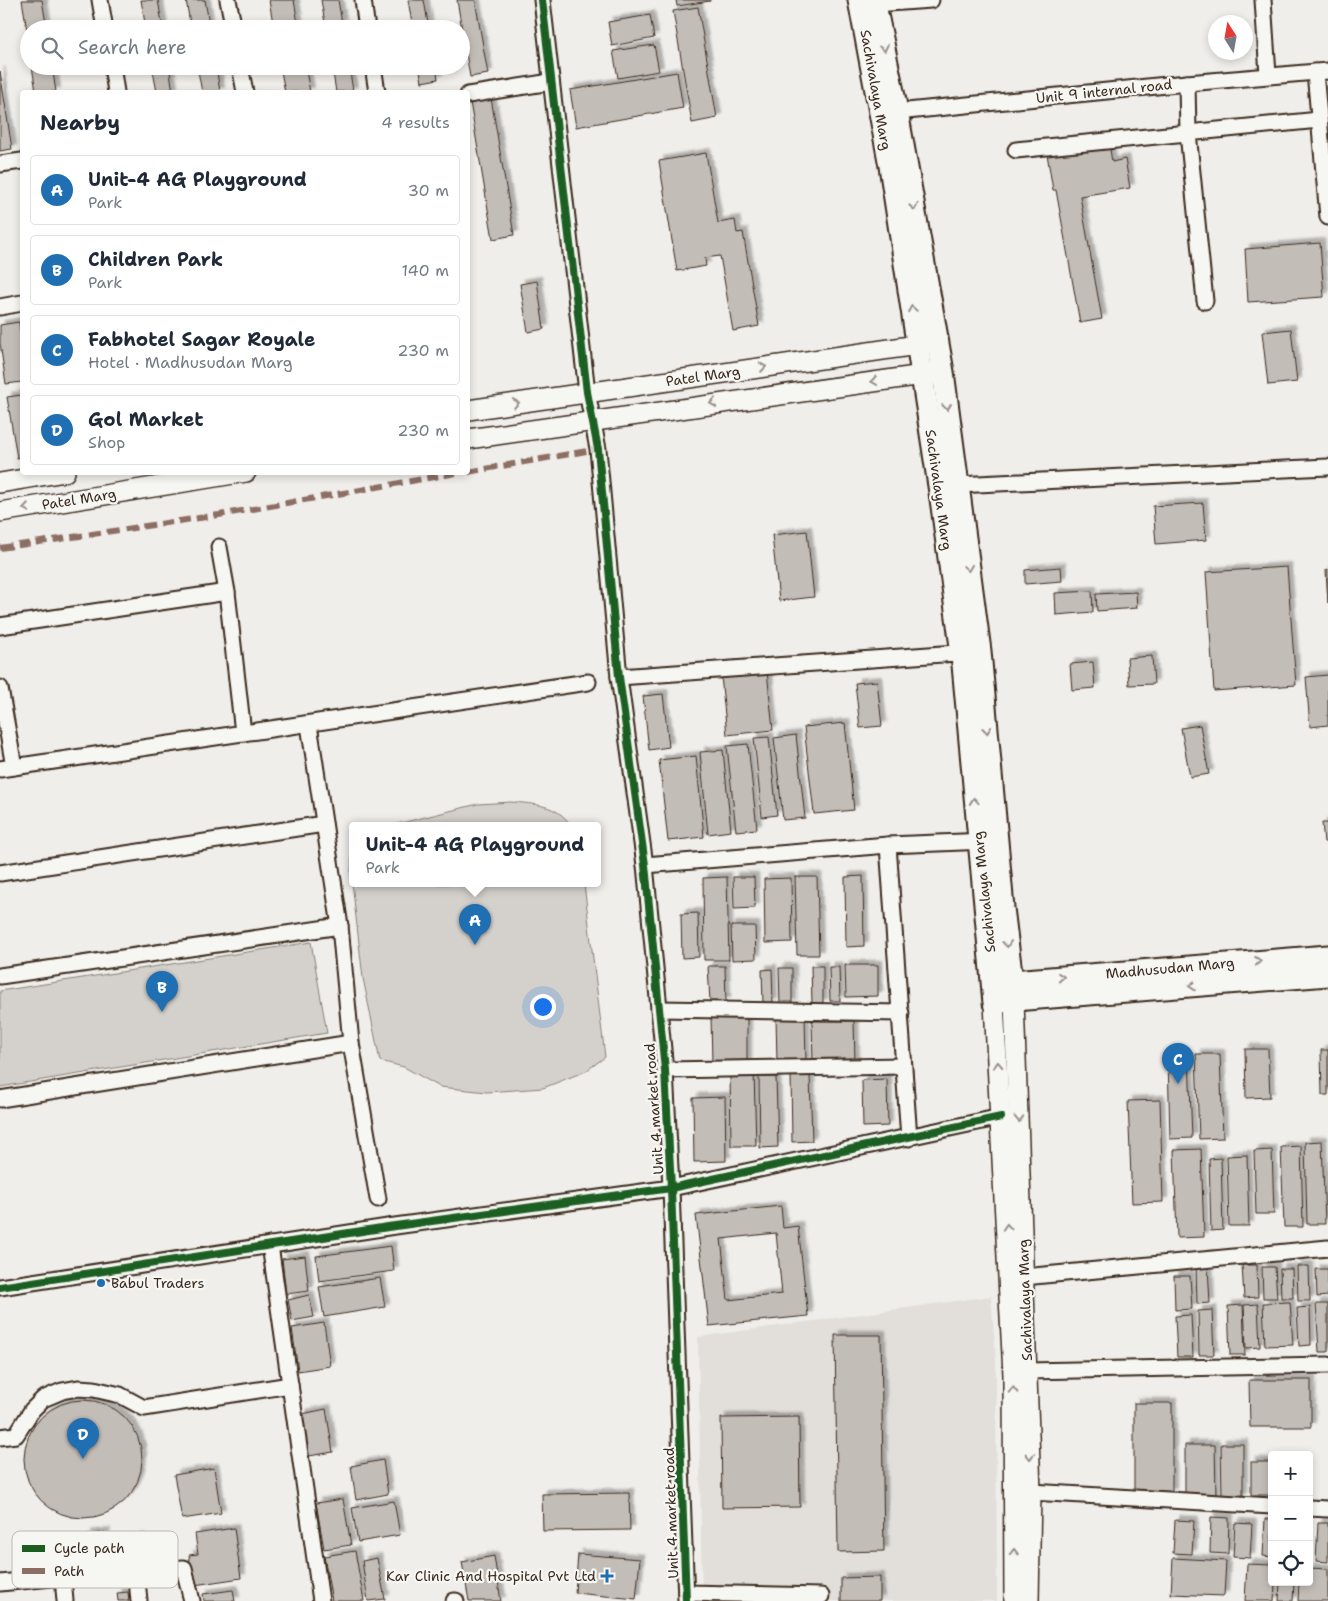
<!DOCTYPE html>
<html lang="en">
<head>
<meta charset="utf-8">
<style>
  :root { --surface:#fff; --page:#f2f2f3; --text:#1f2937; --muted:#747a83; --line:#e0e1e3; --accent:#1f6fb2 }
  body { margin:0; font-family:"Shantell Sans",sans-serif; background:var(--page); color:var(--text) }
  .controls { position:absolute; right:15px; bottom:15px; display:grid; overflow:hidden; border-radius:5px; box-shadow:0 2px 8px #0003 }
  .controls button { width:45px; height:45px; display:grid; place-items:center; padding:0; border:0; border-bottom:1px solid var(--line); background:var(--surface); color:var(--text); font:25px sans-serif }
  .compass { position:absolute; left:1208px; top:15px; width:45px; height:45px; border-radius:50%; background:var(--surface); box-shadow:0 2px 8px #0003; rotate:349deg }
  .you { position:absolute; left:542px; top:1006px; width:18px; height:18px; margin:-12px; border:4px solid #fff; border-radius:50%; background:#1a73e8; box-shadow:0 0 0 8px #1a73e833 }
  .badge { display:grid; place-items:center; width:32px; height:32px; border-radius:50%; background:var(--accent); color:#fff; font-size:16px; font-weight:700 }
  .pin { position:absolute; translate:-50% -41px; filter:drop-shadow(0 1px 2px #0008) }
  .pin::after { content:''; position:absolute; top:26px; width:18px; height:15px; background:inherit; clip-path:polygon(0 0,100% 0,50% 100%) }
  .popup { position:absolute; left:349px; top:822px; width:252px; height:65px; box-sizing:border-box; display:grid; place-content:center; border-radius:5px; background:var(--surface); filter:drop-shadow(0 1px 4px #0005); font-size:16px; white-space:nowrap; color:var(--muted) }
  .popup b { font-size:19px; color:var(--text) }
  .popup::after { content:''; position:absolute; left:50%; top:100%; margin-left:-10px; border:10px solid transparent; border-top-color:var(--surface) }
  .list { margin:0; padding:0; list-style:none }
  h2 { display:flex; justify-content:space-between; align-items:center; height:65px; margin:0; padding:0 20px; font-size:21px }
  h2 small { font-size:16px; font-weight:400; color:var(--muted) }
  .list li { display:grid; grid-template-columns:32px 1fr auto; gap:15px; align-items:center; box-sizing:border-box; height:70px; margin:0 10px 10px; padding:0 10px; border:1px solid var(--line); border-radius:5px }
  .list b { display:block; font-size:19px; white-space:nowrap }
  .list p { margin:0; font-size:16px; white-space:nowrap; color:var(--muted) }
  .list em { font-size:16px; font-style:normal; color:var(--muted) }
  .icon { flex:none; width:28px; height:28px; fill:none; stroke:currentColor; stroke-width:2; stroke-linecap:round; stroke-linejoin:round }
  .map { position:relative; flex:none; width:1328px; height:1601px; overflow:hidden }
  .search { position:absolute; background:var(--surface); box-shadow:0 2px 8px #0003; left:20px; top:20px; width:450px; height:55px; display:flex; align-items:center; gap:12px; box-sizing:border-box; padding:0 18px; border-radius:28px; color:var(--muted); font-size:19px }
  .panel { position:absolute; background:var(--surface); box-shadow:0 2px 8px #0003; left:20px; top:90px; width:450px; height:385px; border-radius:5px }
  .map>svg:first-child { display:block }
  .built { fill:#e2dfdb }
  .green { fill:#d4d1cc; stroke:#887e75 }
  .building { fill:#c2bdb7; stroke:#3b2a1e; fill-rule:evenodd; filter:url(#shadow) }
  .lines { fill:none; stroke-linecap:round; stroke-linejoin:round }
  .minor-casing { stroke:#3b2a1e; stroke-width:19 }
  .tertiary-casing { stroke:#3b2a1e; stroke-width:22 }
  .secondary-casing { stroke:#3b2a1e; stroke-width:25 }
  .minor { stroke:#f6f6f2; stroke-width:15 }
  .tertiary { stroke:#f6f6f2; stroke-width:19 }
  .secondary { stroke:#f6f6f2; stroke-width:21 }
  .quiet { stroke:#8d6e63; stroke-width:6; stroke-dasharray:12 6; stroke-linecap:butt }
  .cycleway-casing { stroke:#f6f6f2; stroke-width:11 }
  .cycleway { stroke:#1b5e20; stroke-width:8 }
  .oneway { stroke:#989088 }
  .poi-dot { fill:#1f6fb2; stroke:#f6f6f2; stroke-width:2 }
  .labels { text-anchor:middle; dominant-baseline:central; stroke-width:4.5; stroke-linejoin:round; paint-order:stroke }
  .street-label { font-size:14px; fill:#3b2a1e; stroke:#f6f6f2 }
  .poi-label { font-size:14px; fill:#3b2a1e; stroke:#f6f6f2; text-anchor:start }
  .key { fill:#f6f6f2; stroke:#beb9b2; stroke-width:1 }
  .key-label { font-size:14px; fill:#3b2a1e }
</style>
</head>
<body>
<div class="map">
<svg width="1328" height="1601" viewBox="0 0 1328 1601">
  <defs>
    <filter id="shadow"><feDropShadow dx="4.5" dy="-4.5" stdDeviation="1" flood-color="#0004"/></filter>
  </defs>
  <rect width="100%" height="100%" fill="#efeeea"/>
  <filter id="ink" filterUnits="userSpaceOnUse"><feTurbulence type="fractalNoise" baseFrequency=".02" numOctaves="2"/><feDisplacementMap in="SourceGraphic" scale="10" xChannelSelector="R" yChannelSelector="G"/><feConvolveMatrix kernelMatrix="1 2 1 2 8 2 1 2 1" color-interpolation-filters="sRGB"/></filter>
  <g filter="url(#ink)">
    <!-- built -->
    <polygon class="built" points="991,1296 996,1360 997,1601 702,1601 698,1337"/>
    <!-- green -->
    <g class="green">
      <path d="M511 802C534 804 558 804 571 826H389L478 804Z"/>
      <polygon points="352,858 352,884 584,884 605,1057 586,1071 543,1088 487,1092 440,1087 404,1067 380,1061 363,978 351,874"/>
      <polygon points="311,942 327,1033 0,1087 0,991"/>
    </g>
    <!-- building -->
    <g class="building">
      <polygon points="22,0 42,0 47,29 29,29 29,43"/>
      <polygon points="141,0 158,0 163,29 146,29"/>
      <polygon points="186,0 205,0 210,29 191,29"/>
      <polygon points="269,0 294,0 299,29 274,29"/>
      <polygon points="321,0 338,0 343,29 326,29"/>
      <polygon points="408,0 424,0 429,29 413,29"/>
      <polygon points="457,0 475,0 488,74 470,77"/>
      <polygon points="676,0 710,0 710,1 677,6"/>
      <polygon points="698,7 717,118 692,123 673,11"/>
      <polygon points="650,15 654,38 612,46 608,22"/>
      <polygon points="654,45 659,71 618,78 613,51"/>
      <polygon points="32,66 52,66 56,92 36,92"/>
      <polygon points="152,66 169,66 173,92 157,92"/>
      <polygon points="197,66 216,66 220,92 202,92"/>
      <polygon points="280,66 305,66 310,92 285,92"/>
      <polygon points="332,66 349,66 353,91 336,92"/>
      <polygon points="419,66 436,66 438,79 422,82"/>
      <polygon points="0,71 12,149 0,151"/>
      <polygon points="677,72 683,108 576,127 570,90"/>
      <polygon points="491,98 514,235 493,239 470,102"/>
      <polygon points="1109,143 1112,162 1125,159 1130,188 1080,196 1102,319 1080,323 1056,190 1053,190 1047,154"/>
      <polygon points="706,153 718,223 735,220 737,233 743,232 759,326 733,331 720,256 705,258 706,266 677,271 659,161"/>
      <polygon points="1320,243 1324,297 1248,302 1245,249"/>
      <polygon points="537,281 544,329 528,332 520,284"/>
      <polygon points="19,322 22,345 22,382 6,384 0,343 0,325"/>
      <polygon points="1291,329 1297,382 1268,385 1262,332"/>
      <polygon points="22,395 22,457 17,458 7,397"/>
      <polygon points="1203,503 1206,540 1156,544 1153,506"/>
      <polygon points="807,531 814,597 779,601 772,535"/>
      <polygon points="1061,567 1062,581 1025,584 1025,570"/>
      <polygon points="1287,567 1296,685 1214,691 1206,572"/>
      <polygon points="1328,569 1328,603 1326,570"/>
      <polygon points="1092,591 1093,612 1056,615 1055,593"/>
      <polygon points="1136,592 1137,608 1097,611 1096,594"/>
      <polygon points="1152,656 1154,684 1129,685 1127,658"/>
      <polygon points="1093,662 1095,688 1072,690 1070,664"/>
      <polygon points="767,671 773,730 727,735 721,676"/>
      <polygon points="1328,675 1328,725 1310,727 1306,677"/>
      <polygon points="877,681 882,726 860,728 855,683"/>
      <polygon points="663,694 669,747 649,750 643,696"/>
      <polygon points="845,723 854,810 814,814 804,727"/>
      <polygon points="1200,725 1209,774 1190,777 1181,728"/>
      <polygon points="796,735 805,818 783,820 774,738"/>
      <polygon points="769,737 777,815 762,817 754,738"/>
      <polygon points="748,744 757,829 736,831 727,746"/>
      <polygon points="723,750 731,831 708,834 700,752"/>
      <polygon points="696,756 704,837 668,841 659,760"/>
      <polygon points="1322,823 1328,823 1328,842 1324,842"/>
      <polygon points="863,876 864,946 846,947 845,877"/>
      <polygon points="727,877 729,960 704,960 703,878"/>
      <polygon points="733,877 754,877 755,908 734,909"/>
      <polygon points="795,877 817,877 819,955 797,955"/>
      <polygon points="791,878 792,942 765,943 764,879"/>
      <polygon points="698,913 699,957 682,958 681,914"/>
      <polygon points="731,926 755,926 756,959 732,960"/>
      <polygon points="845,965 878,965 878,996 846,997"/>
      <polygon points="708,966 725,966 726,1002 710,1002"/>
      <polygon points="811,966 823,966 823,1003 812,1004"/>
      <polygon points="829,967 839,967 840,1001 830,1001"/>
      <polygon points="779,968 792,968 792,1004 780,1004"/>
      <polygon points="772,969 773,1003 763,1004 762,970"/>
      <polygon points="747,1015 747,1064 712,1065 711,1016"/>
      <polygon points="776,1016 805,1016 806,1062 777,1063"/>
      <polygon points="812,1021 854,1021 855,1063 813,1064"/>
      <polygon points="1245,1049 1268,1049 1270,1097 1246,1098"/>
      <polygon points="1321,1050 1328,1050 1328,1095 1322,1095"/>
      <polygon points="1196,1054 1220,1054 1223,1138 1199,1139"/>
      <polygon points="1189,1057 1192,1138 1170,1139 1168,1058"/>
      <polygon points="730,1073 754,1073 756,1146 731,1146"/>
      <polygon points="791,1076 810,1076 812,1141 792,1142"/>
      <polygon points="759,1077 776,1077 778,1147 760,1148"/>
      <polygon points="887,1079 888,1126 863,1127 862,1080"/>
      <polygon points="725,1097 726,1161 694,1162 693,1098"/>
      <polygon points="1160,1100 1163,1202 1132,1203 1128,1101"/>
      <polygon points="1322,1141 1325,1224 1307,1224 1305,1142"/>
      <polygon points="1301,1146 1303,1227 1284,1227 1281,1147"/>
      <polygon points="1201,1149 1204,1237 1177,1238 1174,1150"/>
      <polygon points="1272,1150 1274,1214 1256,1214 1254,1151"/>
      <polygon points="1247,1155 1249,1226 1229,1226 1227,1156"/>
      <polygon points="1221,1158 1223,1230 1211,1231 1209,1159"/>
      <path d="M781 1206 783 1228 798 1226 808 1316 709 1326 696 1215ZM776 1233 782 1294 728 1300 721 1239Z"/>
      <polygon points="391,1246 394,1271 319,1281 316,1256"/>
      <polygon points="305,1256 309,1291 286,1294 282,1259"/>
      <polygon points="1242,1265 1257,1265 1258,1297 1244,1298"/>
      <polygon points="1297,1266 1309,1266 1310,1301 1298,1301"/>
      <polygon points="1196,1267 1208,1267 1210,1303 1197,1304"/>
      <polygon points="1262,1267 1275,1267 1277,1298 1263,1298"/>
      <polygon points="1280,1269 1292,1269 1293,1298 1281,1298"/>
      <polygon points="1316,1269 1328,1269 1328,1296 1317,1297"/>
      <polygon points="1174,1276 1190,1276 1192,1309 1175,1310"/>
      <polygon points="380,1278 385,1307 324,1317 319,1287"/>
      <polygon points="309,1295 314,1317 292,1321 288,1300"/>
      <polygon points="1290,1302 1293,1345 1265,1346 1263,1303"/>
      <polygon points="1258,1304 1260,1347 1246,1348 1244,1305"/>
      <polygon points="1316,1304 1328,1304 1328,1352 1319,1352"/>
      <polygon points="1243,1305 1245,1355 1230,1355 1228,1306"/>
      <polygon points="1310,1307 1311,1345 1299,1346 1297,1308"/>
      <polygon points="1212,1310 1214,1355 1199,1355 1198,1311"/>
      <polygon points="1191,1315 1193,1357 1177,1357 1175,1316"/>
      <polygon points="324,1323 330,1366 298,1371 292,1328"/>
      <polygon points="835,1335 881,1335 884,1551 838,1552"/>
      <polygon points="1249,1380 1311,1380 1311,1427 1250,1427"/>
      <circle cx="83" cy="1459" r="59"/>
      <rect x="1134" y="1403" width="38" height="89"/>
      <polygon points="326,1409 333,1452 309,1456 302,1414"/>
      <polygon points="799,1417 800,1507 722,1508 721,1418"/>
      <polygon points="1221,1444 1243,1444 1243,1497 1222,1497"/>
      <polygon points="1185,1445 1215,1445 1216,1497 1185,1497"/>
      <polygon points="383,1460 388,1494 356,1500 351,1466"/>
      <rect x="1251" y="1462" width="21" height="33"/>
      <polygon points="214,1468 221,1513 182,1519 174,1475"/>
      <polygon points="629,1493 630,1530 543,1531 542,1494"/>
      <polygon points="343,1499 351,1545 324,1549 316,1503"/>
      <polygon points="394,1501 400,1535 358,1542 352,1508"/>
      <polygon points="1211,1517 1229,1518 1228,1554 1210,1553"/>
      <polygon points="1265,1519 1272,1519 1272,1557 1263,1556"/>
      <polygon points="1175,1520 1194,1521 1192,1554 1173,1553"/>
      <polygon points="1235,1523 1252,1524 1250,1558 1233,1557"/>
      <polygon points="1318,1523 1328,1523 1328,1562 1316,1561"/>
      <polygon points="234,1528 241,1578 194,1585 189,1555 198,1554 195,1534"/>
      <polygon points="105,1532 107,1550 89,1552 87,1535"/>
      <polygon points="141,1538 143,1554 127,1556 125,1539"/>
      <polygon points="123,1549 124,1561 114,1562 113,1551"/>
      <polygon points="355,1551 364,1601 332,1601 324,1556"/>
      <polygon points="578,1554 640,1559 636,1599 575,1593"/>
      <polygon points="494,1556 501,1601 469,1601 462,1562"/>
      <polygon points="377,1558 385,1599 368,1601 362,1561"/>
      <polygon points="1173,1558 1226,1561 1224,1596 1171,1594"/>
      <polygon points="1247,1564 1272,1565 1272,1582 1275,1582 1274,1601 1245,1601"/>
      <polygon points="1309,1568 1328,1569 1328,1601 1298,1601 1299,1582 1309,1582"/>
      <polygon points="880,1577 880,1601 841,1601 841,1578"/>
      <polygon points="1280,1582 1294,1582 1293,1601 1279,1601"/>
      <polygon points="233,1590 235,1601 204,1601 203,1594"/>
      <polygon points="128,1592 129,1601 118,1601 117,1593"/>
    </g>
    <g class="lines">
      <defs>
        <g id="minor">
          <polyline points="100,0 105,29"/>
          <polyline points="228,0 234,29"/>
          <polyline points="363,0 367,29"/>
          <polyline points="542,0 587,392 598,449 619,677 645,865 665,1070 671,1188 686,1601"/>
          <polyline points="1263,0 1268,75"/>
          <polyline points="875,4 931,0"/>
          <polyline points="112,66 116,92"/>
          <polyline points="240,66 245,92"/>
          <polyline points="373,66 377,92"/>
          <polyline points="1315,72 1328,217"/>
          <polyline points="1187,83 1188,133 1205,301"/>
          <polyline points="468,95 551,82"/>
          <polyline points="887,113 1187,83 1328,71"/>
          <polyline points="1016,150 1319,120"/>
          <polyline points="0,164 22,161"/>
          <polyline points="0,307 22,303"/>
          <polyline points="957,485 1328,467"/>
          <polyline points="219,547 227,592 243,733"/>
          <polyline points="0,626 227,592"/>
          <polyline points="619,677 971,652"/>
          <polyline points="0,688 14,767"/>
          <polyline points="309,725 340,926 351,1043 378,1199"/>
          <polyline points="0,769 588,682"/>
          <polyline points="888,845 909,1138"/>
          <polyline points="645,865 888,845 987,841"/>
          <polyline points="0,873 324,824"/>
          <polyline points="0,976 340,926"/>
          <polyline points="659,1009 901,1013"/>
          <polyline points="665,1070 903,1066"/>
          <polyline points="0,1099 351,1043"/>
          <polyline points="270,1245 321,1601"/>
          <polyline points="1013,1278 1328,1248"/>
          <polyline points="0,1287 388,1227 671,1188 1001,1117"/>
          <polyline points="1027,1371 1328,1365"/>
          <polyline points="0,1437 16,1435 32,1410 43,1399 62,1391 78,1388 94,1389 120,1395 144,1408 290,1385"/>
          <polyline points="1031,1492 1272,1506"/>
          <polyline points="1309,1508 1328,1509"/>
          <polyline points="136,1570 139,1601"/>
          <polyline points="63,1578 65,1601"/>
          <polyline points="0,1583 136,1570 184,1568 192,1601"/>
          <polyline points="686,1593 821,1596"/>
          <polyline points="454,1601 456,1601"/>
        </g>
        <g id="tertiary">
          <polyline points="468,410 931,343"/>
          <polyline points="468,439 937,373"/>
          <polyline points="0,483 65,472"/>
          <polyline points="0,512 246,472"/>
          <polyline points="1014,1000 1031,1492 1029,1601"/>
          <polyline points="994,1003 1013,1375 1014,1601"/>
        </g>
        <g id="secondary">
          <polyline points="859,0 890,166 941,499 962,654 994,1003 1014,1000 1012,981 993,983"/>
          <polyline points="874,0 897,111 943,372 980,651 1003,908 1012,981 1328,956"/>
          <polyline points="1014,1000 1328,975"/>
        </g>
      </defs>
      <!-- minor casing -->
      <use href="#minor" class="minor-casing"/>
      <!-- tertiary casing -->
      <use href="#tertiary" class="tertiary-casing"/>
      <!-- secondary casing -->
      <use href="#secondary" class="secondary-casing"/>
      <!-- minor -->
      <use href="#minor" class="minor"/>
      <!-- tertiary -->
      <use href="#tertiary" class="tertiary"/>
      <!-- secondary -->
      <use href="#secondary" class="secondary"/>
      <!-- quiet -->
      <g class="quiet">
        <polyline points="468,472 598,449"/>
        <polyline points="0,548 219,515 462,472"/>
      </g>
      <defs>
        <g id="cycleway">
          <polyline points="542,0 587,392 598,449 619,677 645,865 665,1070 671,1188 686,1601"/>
          <polyline points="0,1287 388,1227 671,1188 1001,1117"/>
        </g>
      </defs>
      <!-- cycleway casing -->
      <use href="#cycleway" class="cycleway-casing"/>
      <!-- cycleway -->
      <use href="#cycleway" class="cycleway"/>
    </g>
    <!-- one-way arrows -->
    <defs><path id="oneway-chevron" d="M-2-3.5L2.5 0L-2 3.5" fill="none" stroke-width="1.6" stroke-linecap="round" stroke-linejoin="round" transform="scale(1.25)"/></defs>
    <g class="oneway">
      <use href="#oneway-chevron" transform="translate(884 48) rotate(78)"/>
      <use href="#oneway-chevron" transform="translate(914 207) rotate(80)"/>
      <use href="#oneway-chevron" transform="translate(912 309) rotate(-99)"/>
      <use href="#oneway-chevron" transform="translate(763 367) rotate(-8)"/>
      <use href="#oneway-chevron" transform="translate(874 381) rotate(172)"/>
      <use href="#oneway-chevron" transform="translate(516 403) rotate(-9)"/>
      <use href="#oneway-chevron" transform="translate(713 403) rotate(172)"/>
      <use href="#oneway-chevron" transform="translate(947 407) rotate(83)"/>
      <use href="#oneway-chevron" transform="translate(26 508) rotate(171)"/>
      <use href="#oneway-chevron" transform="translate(968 568) rotate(82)"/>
      <use href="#oneway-chevron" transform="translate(987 730) rotate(84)"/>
      <use href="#oneway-chevron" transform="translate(974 801) rotate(-95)"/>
      <use href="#oneway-chevron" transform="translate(1007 944) rotate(83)"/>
      <use href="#oneway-chevron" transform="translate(1258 961) rotate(-5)"/>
      <use href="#oneway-chevron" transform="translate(1061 977) rotate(-5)"/>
      <use href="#oneway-chevron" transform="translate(1192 986) rotate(175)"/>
      <use href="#oneway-chevron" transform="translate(998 1065) rotate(-93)"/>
      <use href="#oneway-chevron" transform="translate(1019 1119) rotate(88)"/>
      <use href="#oneway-chevron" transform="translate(1007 1227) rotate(-93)"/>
      <use href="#oneway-chevron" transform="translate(1013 1390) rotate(-91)"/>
      <use href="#oneway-chevron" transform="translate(1030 1456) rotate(88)"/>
      <use href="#oneway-chevron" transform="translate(1014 1552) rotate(-90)"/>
    </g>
  </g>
  <!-- markers -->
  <g class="poi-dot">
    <circle cx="101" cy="1283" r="5"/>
    <path d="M604.5 1568.5h5v5h5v5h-5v5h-5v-5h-5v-5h5z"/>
  </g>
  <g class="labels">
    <!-- street labels -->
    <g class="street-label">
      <text transform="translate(876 90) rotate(80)">Sachivalaya Marg</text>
      <text transform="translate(1104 91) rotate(-6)">Unit 9 internal road</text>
      <text transform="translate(703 376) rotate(-8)">Patel Marg</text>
      <text transform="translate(939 490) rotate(82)">Sachivalaya Marg</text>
      <text transform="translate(79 499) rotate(-9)">Patel Marg</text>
      <text transform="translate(984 892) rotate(-96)">Sachivalaya Marg</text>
      <text transform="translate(1170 968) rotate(-5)">Madhusudan Marg</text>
      <text transform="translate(654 1109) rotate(-94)">Unit 4 market road</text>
      <text transform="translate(1025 1300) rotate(-92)">Sachivalaya Marg</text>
      <text transform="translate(671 1513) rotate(-92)">Unit 4 market road</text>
    </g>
    <!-- poi labels -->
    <g class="poi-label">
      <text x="111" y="1283">Babul Traders</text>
      <text x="596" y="1576" text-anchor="end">Kar Clinic And Hospital Pvt Ltd</text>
    </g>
  </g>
  <!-- legend -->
  <rect x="12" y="1531" width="166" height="57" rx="8" class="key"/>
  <rect x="22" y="1545" width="23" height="7" fill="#1b5e20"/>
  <rect x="22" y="1568" width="23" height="6" fill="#8d6e63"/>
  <g class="key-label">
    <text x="54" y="1553">Cycle path</text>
    <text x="54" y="1576">Path</text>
  </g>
</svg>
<div class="controls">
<button>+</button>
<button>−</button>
<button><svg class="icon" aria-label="locate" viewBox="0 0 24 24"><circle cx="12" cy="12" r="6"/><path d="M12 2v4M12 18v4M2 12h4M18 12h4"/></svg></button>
</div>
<svg class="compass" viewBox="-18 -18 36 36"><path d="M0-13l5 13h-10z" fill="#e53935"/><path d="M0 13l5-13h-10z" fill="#747a83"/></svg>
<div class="you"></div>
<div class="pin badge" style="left:475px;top:945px">A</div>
<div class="popup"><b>Unit-4 AG Playground</b>Park</div>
<div class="pin badge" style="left:162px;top:1012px">B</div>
<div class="pin badge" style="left:1178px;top:1084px">C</div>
<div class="pin badge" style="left:83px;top:1459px">D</div>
<div class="search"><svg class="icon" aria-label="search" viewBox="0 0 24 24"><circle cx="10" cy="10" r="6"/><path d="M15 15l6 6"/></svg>Search here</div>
<section class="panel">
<h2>Nearby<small>4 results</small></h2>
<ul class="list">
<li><span class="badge">A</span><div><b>Unit-4 AG Playground</b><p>Park</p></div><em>30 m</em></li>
<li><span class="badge">B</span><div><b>Children Park</b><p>Park</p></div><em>140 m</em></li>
<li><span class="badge">C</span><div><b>Fabhotel Sagar Royale</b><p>Hotel · Madhusudan Marg</p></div><em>230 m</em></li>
<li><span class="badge">D</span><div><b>Gol Market</b><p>Shop</p></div><em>230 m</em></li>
</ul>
</section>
</div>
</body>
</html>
